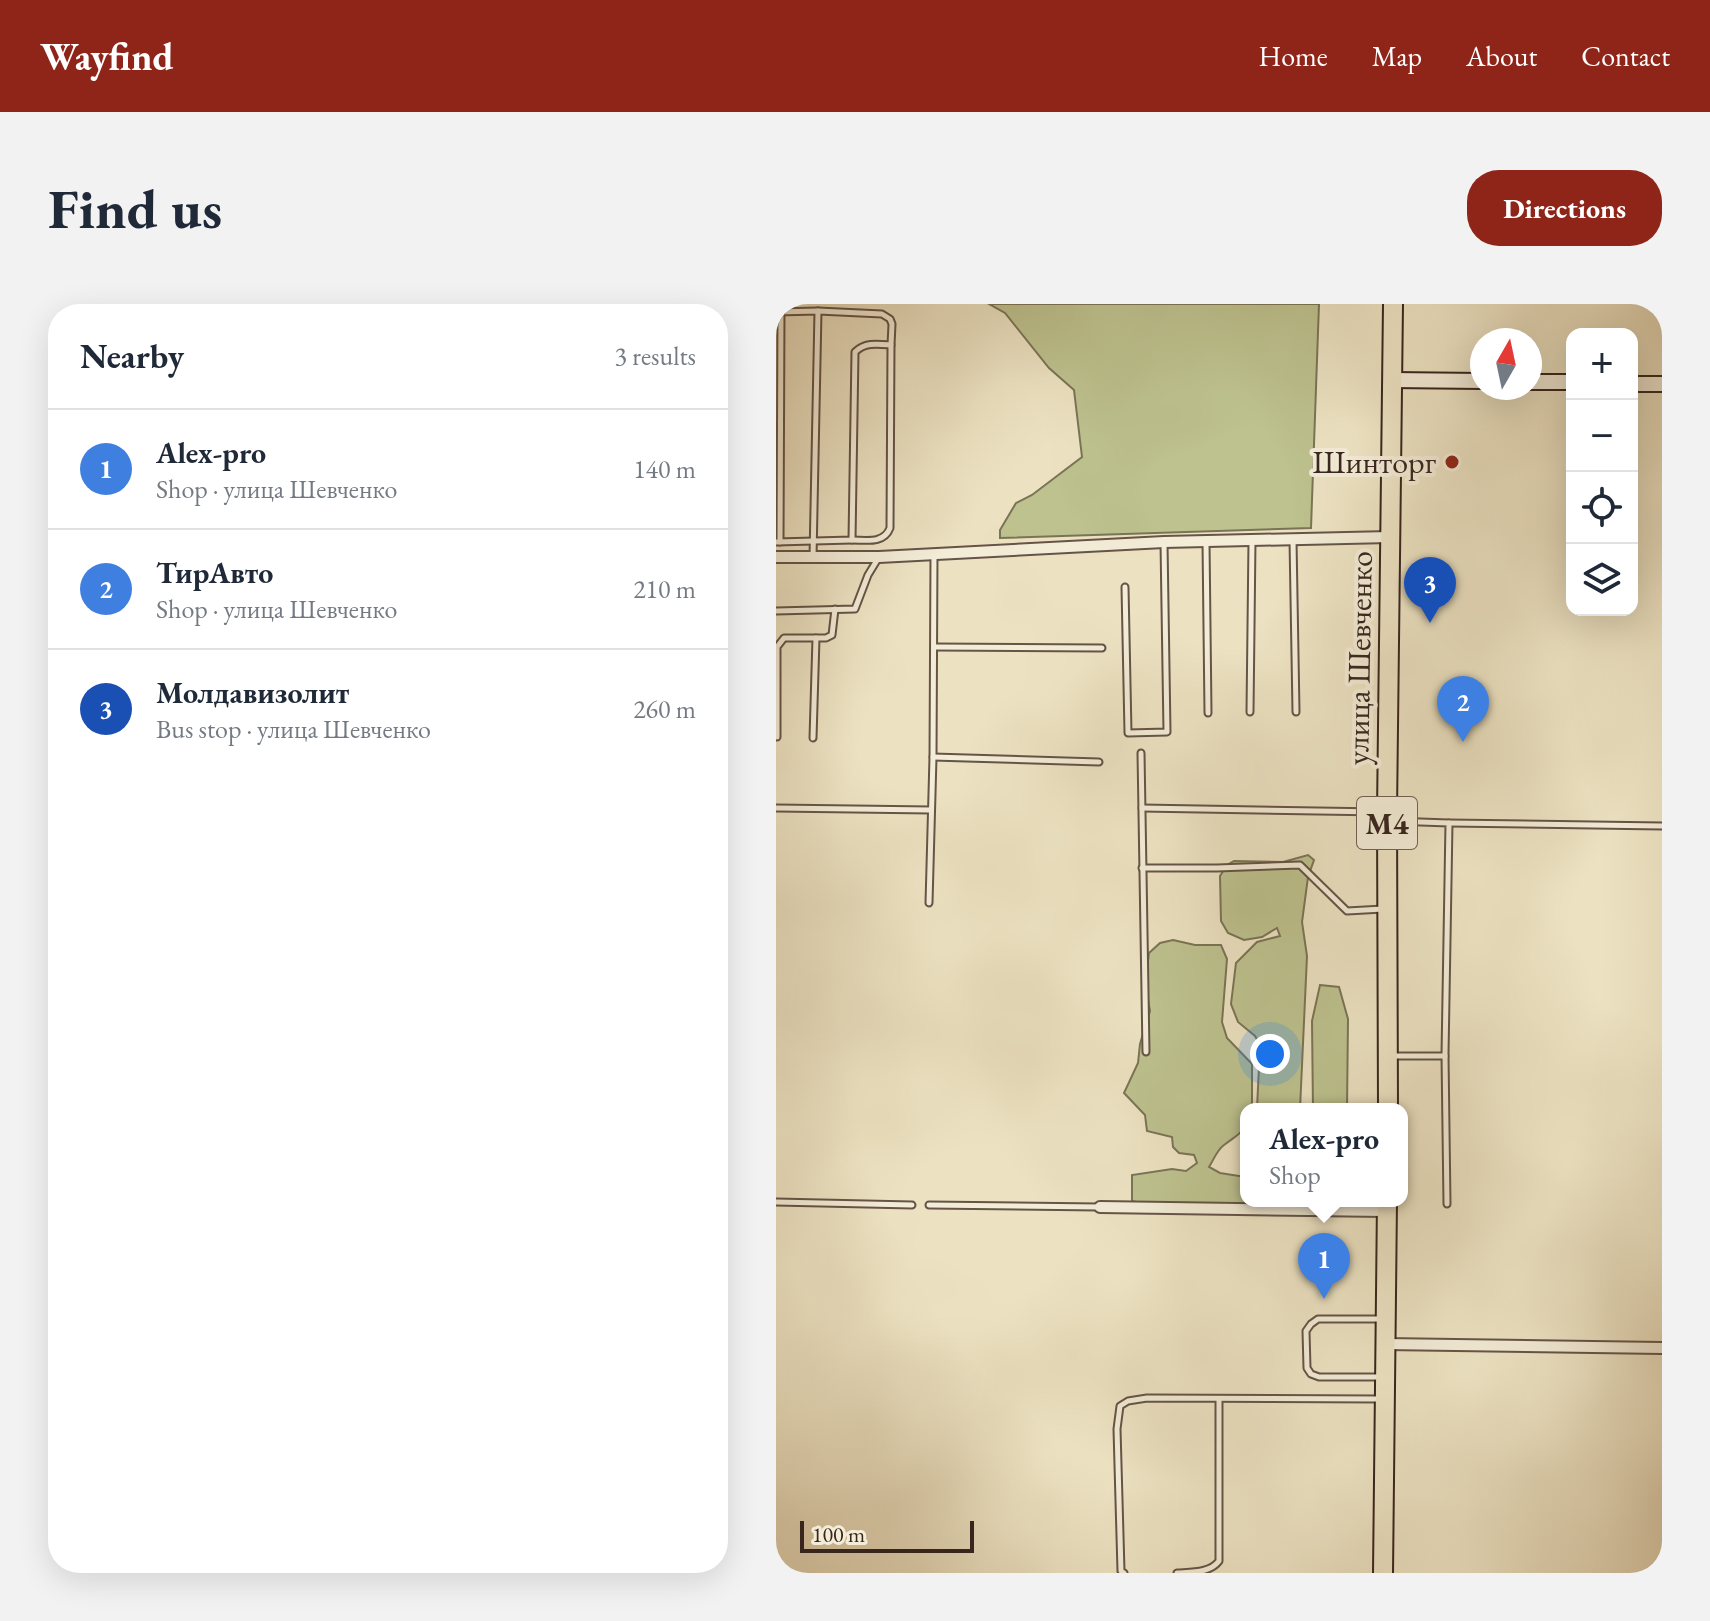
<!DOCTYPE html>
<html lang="en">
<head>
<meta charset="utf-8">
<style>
  :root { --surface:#fff; --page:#f2f2f3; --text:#1f2937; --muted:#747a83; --line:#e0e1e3; --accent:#8f2418 }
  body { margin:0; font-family:"EB Garamond",serif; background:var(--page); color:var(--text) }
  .controls { position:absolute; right:24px; top:24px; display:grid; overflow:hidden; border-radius:16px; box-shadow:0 8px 32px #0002 }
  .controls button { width:72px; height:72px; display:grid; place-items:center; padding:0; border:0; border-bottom:2px solid var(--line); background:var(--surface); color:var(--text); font:40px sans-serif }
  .compass { position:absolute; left:694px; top:24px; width:72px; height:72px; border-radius:50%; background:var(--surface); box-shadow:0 8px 32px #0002; rotate:9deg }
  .scale { position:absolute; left:24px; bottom:20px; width:174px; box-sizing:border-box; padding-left:8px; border:4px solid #38251e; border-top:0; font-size:22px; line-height:28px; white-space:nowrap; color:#38251e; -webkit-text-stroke:6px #f3ecd7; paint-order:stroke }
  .you { position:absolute; left:494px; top:750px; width:28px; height:28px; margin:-20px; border:6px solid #fff; border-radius:50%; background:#1a73e8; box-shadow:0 0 0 12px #1a73e833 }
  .badge { display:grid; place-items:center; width:52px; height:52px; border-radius:50%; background:var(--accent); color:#fff; font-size:26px; font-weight:700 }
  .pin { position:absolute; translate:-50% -66px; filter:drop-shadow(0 2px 4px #0008) }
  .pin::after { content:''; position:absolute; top:42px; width:28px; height:24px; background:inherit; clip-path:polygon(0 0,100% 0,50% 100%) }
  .popup { position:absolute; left:464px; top:799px; width:168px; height:104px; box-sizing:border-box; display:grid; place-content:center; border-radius:16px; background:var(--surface); filter:drop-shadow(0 2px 6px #0005); font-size:26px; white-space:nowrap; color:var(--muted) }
  .popup b { font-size:30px; color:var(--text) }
  .popup::after { content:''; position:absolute; left:50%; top:100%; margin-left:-16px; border:16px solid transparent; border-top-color:var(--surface) }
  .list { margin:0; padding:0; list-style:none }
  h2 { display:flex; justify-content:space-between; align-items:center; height:104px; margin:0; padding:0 32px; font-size:34px }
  h2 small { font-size:26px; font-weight:400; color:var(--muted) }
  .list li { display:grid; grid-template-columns:52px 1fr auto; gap:24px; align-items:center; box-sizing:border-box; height:120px; padding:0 32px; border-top:2px solid var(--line) }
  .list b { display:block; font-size:30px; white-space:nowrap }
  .list p { margin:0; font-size:26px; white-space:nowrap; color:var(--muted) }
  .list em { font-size:26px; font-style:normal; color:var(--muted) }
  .icon { flex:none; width:44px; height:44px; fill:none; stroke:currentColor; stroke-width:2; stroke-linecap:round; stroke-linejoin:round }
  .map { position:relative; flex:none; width:886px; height:1269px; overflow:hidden; border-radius:32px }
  header { display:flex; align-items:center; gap:48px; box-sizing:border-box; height:112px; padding:0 40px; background:var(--accent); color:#fff }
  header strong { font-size:38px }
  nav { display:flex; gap:44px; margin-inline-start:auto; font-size:28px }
  .intro { display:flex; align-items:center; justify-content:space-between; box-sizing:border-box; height:192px; padding:0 48px }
  h1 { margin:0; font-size:56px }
  .button { padding:20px 36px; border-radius:32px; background:var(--accent); color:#fff; font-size:28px; font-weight:700 }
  main { display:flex; gap:48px; padding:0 48px }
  aside { flex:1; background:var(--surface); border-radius:32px; box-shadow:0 8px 32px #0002 }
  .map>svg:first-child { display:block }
  .green { fill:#bdc28f; stroke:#7a7456; stroke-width:2 }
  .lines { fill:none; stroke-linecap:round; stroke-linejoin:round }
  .lane-casing { stroke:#655447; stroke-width:9 }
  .street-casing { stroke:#655447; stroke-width:14 }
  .secondary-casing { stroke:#38251e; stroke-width:18 }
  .highway-casing { stroke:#38251e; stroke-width:22 }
  .lane { stroke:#f3ecd7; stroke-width:5 }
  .street { stroke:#f3ecd7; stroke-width:10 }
  .secondary { stroke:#f3ecd7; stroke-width:14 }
  .highway { stroke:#ece2c2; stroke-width:18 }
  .poi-dot { fill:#8f2418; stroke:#f3ecd7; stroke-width:3 }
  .labels { text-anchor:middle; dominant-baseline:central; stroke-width:8; stroke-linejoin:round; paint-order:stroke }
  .shield { fill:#f3ecd7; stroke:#706156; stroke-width:2 }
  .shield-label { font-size:30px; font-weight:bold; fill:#38251e }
  .poi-label { font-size:32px; fill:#38251e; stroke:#f3ecd7; text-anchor:end }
  .street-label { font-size:32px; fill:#38251e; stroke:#f3ecd7 }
</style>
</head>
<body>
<header>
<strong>Wayfind</strong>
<nav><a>Home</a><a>Map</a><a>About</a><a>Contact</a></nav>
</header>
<div class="intro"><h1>Find us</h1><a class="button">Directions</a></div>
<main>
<aside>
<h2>Nearby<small>3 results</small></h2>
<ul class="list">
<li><span class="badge" style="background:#3f7fe0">1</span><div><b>Alex-pro</b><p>Shop · улица Шевченко</p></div><em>140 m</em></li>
<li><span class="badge" style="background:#3f7fe0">2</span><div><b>ТирАвто</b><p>Shop · улица Шевченко</p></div><em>210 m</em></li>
<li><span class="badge" style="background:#1a4fb4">3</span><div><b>Молдавизолит</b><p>Bus stop · улица Шевченко</p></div><em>260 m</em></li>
</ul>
</aside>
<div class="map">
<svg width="886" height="1269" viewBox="0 0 886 1269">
  <rect width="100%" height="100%" fill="#ece2c2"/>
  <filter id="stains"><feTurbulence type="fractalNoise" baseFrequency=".0025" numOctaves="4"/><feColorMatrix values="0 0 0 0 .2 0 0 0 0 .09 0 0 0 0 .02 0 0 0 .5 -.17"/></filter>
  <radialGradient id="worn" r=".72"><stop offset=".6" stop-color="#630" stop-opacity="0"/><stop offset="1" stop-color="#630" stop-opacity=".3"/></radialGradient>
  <!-- green -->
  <g class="green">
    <polygon points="213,0 543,0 535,224 224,234 224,226 240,199 256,191 306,153 298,86 273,64 229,9"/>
    <polygon points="532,551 538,556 532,573 526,618 531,652 524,805 481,805 484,741 479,732 462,718 455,700 460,659 481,638 504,632 501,624 486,633 468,636 452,629 445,617 444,572 451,561 458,557 507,558"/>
    <path d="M397 636 419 641H445L451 655 446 718 451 734 476 760V804L470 805C470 830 466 827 448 841 441 846 438 855 433 863L444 869 470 873V897H519V899L512 901H371L356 897V871L396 865 410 867 421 859 418 851 403 849 397 843 396 833 371 827 369 811 348 789 362 759 364 740 374 707 369 681 373 649 384 639Z"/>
    <polygon points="544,681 563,683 572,715 571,805 537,805 536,717"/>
  </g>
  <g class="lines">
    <defs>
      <g id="lane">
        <path d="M0 8 42 7 106 10 114 15 116 20 115 41C102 40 89 38 79 48L76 236 0 238"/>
        <path d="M76 236C90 236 108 240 114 224L115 41"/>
        <polyline points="517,236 520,408"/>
        <polyline points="4,238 5,8"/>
        <polyline points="430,238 432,409"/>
        <polyline points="37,253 42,7"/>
        <polyline points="349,283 352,429 391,428 388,239"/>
        <polyline points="0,307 79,305 92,271 103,253"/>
        <polyline points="158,343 326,344"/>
        <polyline points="474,408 476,237"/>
        <polyline points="1,433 1,343 8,334 50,334 56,331 59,305"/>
        <polyline points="37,434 40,334"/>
        <polyline points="365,449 370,748"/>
        <polyline points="157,453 323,458"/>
        <polyline points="0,504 155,506"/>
        <polyline points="366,504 606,508"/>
        <polyline points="616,517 673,519 669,751 671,900"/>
        <polyline points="673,519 886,522"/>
        <polyline points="366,564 441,564 524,561 571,607 607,605"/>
        <polyline points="153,599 157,453 158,251"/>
        <polyline points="615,752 669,752"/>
        <polyline points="0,898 136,901"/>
        <polyline points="153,901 323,903"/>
        <polyline points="605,1015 542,1015 535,1020 530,1027 531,1064 535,1070 543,1073 605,1073"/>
        <polyline points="348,1269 345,1267 341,1125 344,1102 352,1097 371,1094 604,1095"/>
        <path d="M401 1269C416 1268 434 1269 443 1257V1095"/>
      </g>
      <g id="street">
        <polyline points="0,253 103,253 388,238 614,233"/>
        <polyline points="324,903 610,907"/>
        <polyline points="609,1040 886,1044"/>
      </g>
      <g id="secondary">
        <polyline points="616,76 706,77"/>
        <polyline points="754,78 796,78"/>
        <polyline points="856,80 886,80"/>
      </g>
      <g id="highway">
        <polyline points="612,805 611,508 617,0"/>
        <polyline points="607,1269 611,897"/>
      </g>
    </defs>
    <!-- lane casing -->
    <use href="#lane" class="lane-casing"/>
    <!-- street casing -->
    <use href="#street" class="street-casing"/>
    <!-- secondary casing -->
    <use href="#secondary" class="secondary-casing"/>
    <!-- highway casing -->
    <use href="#highway" class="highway-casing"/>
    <!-- lane -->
    <use href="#lane" class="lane"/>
    <!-- street -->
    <use href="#street" class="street"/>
    <!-- secondary -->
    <use href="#secondary" class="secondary"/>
    <!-- highway -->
    <use href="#highway" class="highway"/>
  </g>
  <!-- markers -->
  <circle class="poi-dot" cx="676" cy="158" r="8"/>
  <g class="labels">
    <!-- shield labels -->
    <rect class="shield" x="581" y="493" width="60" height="52" rx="6"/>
    <g class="shield-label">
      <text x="611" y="519">M4</text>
    </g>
    <!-- poi labels -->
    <g class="poi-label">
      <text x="660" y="158">Шинторг</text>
    </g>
    <!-- street labels -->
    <g class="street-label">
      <text transform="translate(583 354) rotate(-89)">улица Шевченко</text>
    </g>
  </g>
  <rect width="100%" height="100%" filter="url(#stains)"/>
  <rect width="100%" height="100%" fill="url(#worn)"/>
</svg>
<div class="controls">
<button>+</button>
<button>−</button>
<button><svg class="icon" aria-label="locate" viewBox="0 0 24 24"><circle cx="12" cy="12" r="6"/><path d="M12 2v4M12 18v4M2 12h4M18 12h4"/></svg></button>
<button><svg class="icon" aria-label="layers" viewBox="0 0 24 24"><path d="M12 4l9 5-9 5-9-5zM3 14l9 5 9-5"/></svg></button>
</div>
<svg class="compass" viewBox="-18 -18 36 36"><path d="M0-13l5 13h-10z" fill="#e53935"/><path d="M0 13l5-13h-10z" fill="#747a83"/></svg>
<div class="scale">100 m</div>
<div class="you"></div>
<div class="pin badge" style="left:548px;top:995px;background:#3f7fe0">1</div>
<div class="popup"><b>Alex-pro</b>Shop</div>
<div class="pin badge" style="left:687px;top:438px;background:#3f7fe0">2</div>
<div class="pin badge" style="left:654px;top:319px;background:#1a4fb4">3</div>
</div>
</main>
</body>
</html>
